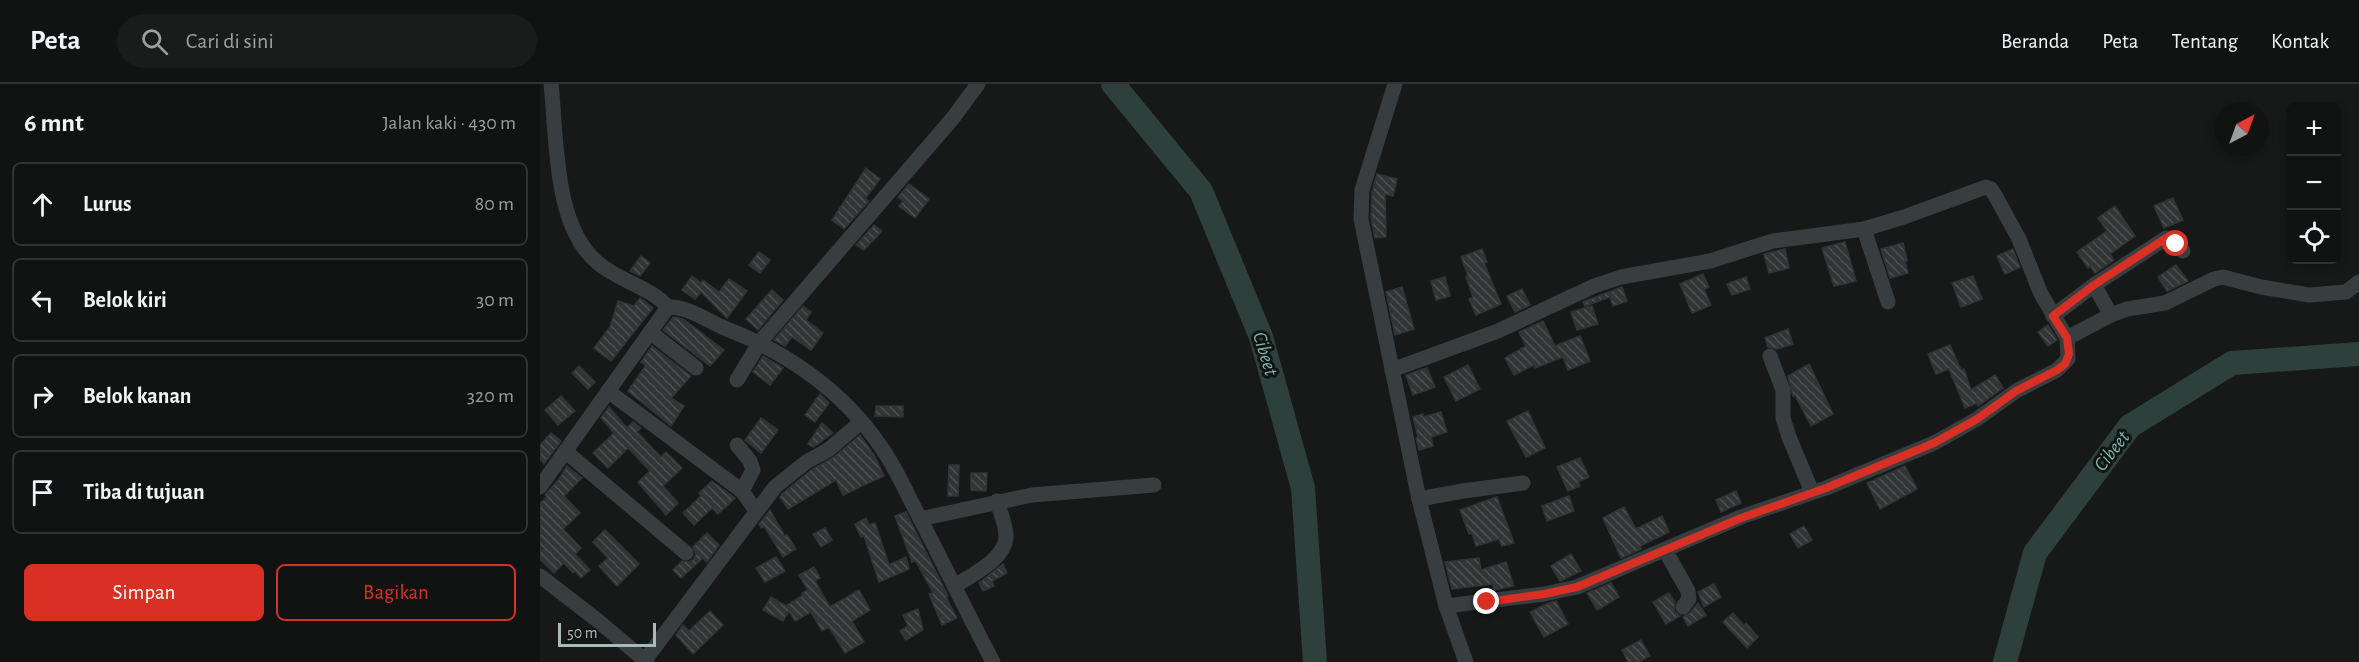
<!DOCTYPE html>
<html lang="id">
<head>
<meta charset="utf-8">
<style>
  :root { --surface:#111313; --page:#1a1c1c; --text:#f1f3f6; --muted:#9c9ea0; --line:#303233; --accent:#d93025 }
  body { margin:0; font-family:"Alegreya Sans",sans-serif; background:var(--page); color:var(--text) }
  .controls { position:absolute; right:18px; top:18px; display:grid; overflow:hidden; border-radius:9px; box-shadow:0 3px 9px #0003 }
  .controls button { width:54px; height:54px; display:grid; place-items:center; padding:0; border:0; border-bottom:2px solid var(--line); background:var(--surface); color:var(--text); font:30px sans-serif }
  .compass { position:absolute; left:1675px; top:18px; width:54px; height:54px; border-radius:50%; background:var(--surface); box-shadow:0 3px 9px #0003; rotate:41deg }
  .scale { position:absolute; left:18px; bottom:15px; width:98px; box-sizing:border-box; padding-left:6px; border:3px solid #a8bab9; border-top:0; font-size:16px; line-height:21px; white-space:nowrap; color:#a8bab9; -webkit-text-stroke:4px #121414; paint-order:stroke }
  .stop { position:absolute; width:18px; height:18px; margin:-14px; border:4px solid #d93025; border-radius:50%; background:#fff }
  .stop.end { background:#d93025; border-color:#fff; box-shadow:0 2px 6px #0008 }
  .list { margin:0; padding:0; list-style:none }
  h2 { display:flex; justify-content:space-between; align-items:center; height:78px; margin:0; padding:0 24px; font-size:26px }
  h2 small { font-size:20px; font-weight:400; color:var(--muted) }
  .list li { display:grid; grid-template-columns:39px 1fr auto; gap:18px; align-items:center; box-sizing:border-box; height:84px; margin:0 12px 12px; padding:0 12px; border:2px solid var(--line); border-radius:9px }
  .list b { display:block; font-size:22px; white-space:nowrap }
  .list em { font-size:20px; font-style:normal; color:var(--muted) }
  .actions { display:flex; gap:12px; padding:18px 24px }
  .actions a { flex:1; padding:14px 0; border:2px solid var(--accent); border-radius:9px; text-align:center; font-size:21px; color:var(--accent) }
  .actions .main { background:var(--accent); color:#fff }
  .icon { flex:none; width:33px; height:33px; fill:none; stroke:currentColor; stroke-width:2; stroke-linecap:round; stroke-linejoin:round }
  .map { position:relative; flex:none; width:1819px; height:578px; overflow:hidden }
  header { display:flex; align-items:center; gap:36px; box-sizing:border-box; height:84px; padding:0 30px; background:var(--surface); border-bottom:2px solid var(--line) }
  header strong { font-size:28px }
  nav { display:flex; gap:33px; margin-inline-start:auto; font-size:21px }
  .search { width:420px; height:54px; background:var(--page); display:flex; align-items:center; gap:15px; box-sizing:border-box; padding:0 21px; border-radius:33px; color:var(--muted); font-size:22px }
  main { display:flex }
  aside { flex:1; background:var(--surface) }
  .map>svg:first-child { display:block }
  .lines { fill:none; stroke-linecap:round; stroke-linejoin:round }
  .river { stroke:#2e403b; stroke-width:24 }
  .building { fill:url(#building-back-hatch); stroke:#313436; stroke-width:1.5 }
  .street { stroke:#383e3f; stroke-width:15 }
  .route { stroke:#d93025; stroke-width:8 }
  .labels { text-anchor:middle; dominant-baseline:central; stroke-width:6; stroke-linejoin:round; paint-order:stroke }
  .water-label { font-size:20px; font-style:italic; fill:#7eb7a7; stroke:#121414 }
</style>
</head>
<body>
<header>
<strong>Peta</strong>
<div class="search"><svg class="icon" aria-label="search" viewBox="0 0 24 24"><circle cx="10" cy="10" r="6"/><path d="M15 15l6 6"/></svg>Cari di sini</div>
<nav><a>Beranda</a><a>Peta</a><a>Tentang</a><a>Kontak</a></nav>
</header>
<main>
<aside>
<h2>6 mnt<small>Jalan kaki · 430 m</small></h2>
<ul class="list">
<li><svg class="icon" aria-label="ahead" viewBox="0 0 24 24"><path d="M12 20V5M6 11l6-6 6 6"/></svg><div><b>Lurus</b></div><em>80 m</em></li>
<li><svg class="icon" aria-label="left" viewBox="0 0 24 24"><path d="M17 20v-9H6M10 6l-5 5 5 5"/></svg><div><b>Belok kiri</b></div><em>30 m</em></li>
<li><svg class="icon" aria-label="right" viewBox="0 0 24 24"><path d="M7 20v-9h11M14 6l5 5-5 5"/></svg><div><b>Belok kanan</b></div><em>320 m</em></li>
<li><svg class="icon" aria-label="arrive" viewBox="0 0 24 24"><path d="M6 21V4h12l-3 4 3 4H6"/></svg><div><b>Tiba di tujuan</b></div></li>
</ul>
<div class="actions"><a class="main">Simpan</a><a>Bagikan</a></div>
</aside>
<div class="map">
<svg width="1819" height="578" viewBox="0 0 1819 578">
  <defs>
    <pattern id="building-back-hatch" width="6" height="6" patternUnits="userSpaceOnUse" patternTransform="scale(1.5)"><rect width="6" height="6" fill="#323535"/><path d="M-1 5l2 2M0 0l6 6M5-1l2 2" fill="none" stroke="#4d5050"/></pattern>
  </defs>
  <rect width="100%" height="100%" fill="#171919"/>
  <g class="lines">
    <!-- river -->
    <g class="river">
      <polyline points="573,0 661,107 721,253 763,404 775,578"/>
      <polyline points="1465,578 1495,469 1590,342 1692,279 1819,270"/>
    </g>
  </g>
  <!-- building -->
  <g class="building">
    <polygon points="326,84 340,95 325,115 329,117 304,145 292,136"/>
    <polygon points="837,90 857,95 853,112 845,110 846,153 835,154 831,134 832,108"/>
    <polygon points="369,100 389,115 375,134 359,122 363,117 358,113"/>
    <polygon points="1633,114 1643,136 1624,144 1614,122"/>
    <polygon points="1575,122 1595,152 1570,170 1574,176 1555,189 1550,182 1548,184 1537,168 1567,147 1558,134"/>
    <polygon points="334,141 342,147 324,166 316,161"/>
    <polygon points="1305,158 1316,197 1294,202 1282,164"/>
    <polygon points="1363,159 1367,177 1365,177 1368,189 1350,194 1341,165"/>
    <polygon points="942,165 947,178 944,179 961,220 936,231 929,215 933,213 926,193 928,192 921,173"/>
    <polygon points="1245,165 1249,184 1229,189 1224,170"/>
    <polygon points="1473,165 1480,183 1465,190 1457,172"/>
    <polygon points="219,168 230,176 220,189 209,181"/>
    <polygon points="101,172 110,179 100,192 90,187"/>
    <polygon points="1636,181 1648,197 1627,207 1618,193"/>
    <polygon points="1163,190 1169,203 1164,205 1171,221 1152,229 1140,200"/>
    <polygon points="152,192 161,199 163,196 179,208 189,195 207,207 187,234 161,208 155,215 142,206"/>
    <polygon points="1433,192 1442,215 1421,223 1412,199"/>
    <polygon points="905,193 910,212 896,216 891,197"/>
    <polygon points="1206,193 1210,205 1192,211 1187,200"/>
    <polygon points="862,203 874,245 855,251 846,208"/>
    <polygon points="1082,203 1087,217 1073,222 1070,213 1045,222 1043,218"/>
    <polygon points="982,205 990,221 975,228 967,212"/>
    <polygon points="232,206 243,216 218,246 206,235"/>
    <polygon points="100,214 113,224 71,277 54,264 70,243 78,217 94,222"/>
    <polygon points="263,222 271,228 266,236 283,249 271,266 252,253 245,262 234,256"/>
    <polygon points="1052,222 1058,240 1037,246 1031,228"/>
    <polygon points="133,233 143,235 184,266 170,282 123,246"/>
    <polygon points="1003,237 1015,262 1040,252 1050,277 1028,286 1023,273 995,284 994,281 974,291 965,274 986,262 979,248"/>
    <polygon points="1508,241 1517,256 1508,262 1498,248"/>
    <polygon points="1248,245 1253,260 1237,265 1228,263 1225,254"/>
    <polygon points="1410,261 1421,286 1424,285 1431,306 1455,291 1463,304 1438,322 1437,319 1425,324 1409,285 1396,290 1388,270"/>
    <polygon points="112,262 151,292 131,314 144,322 131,342 88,307 106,281 101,278"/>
    <polygon points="223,272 243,284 230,301 213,288"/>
    <polygon points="1269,280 1293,330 1271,342 1255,311 1253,312 1248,292"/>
    <polygon points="928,281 940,305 916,317 904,293"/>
    <polygon points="39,282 55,298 48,305 32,289"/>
    <polygon points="887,284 895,303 873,311 866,291"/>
    <polygon points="280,310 289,319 275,338 265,331"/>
    <polygon points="21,312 35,327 18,341 5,326"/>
    <polygon points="336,322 363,322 363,333 335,332"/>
    <polygon points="69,323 87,344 93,338 101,344 97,348 121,373 126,368 142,384 123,402 138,419 126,431 98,398 110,387 88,364 68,384 53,369 74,349 61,334"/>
    <polygon points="988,327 1005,364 986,373 967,337"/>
    <polygon points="901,328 907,348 891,353 893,362 879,366 876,354 878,353 873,333 883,330 883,333"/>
    <polygon points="221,334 238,346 221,369 205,356"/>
    <polygon points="282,339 293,349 273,363 268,360"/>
    <polygon points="11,349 21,357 4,380 0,375 0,361"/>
    <polygon points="320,351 334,371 344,392 303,411 296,396 248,425 240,413 242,410 271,386 294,373"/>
    <polygon points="1040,374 1049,393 1038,398 1040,402 1028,407 1017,383"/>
    <polygon points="409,381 419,381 418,412 408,412"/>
    <polygon points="27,382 42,394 24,412 40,429 23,445 41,464 35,470 50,486 41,494 35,487 33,489 24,479 14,489 0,475 0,419 7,413 5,411 19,395"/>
    <polygon points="1365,382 1377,405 1340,425 1327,399"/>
    <polygon points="431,389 447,389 446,407 431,406"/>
    <polygon points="172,397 195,414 178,430 172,424 154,441 143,429 161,412 159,409"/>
    <polygon points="1196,407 1201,419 1181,428 1176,416"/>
    <polygon points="1029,412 1034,427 1007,437 1002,422"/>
    <polygon points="957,413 974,459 962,462 959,455 936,462 932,449 929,450 920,426"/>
    <polygon points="1084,423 1096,445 1122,432 1129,448 1100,462 1101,465 1081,474 1063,434"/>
    <polygon points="230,426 245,452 247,451 256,465 243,473 224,442 221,444 219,440"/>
    <polygon points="366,428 408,512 406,513 417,534 402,541 389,510 393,509 378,481 375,477 372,478 355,432"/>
    <polygon points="326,434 329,441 335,439 349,481 366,473 369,485 339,498 324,452 321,453 315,440"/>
    <polygon points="1264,442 1272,456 1258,464 1250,450"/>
    <polygon points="285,444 292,456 281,463 273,450"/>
    <polygon points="65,446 99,480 77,502 59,482 68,474 53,458"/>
    <polygon points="167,449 179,461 167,478 163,474 141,494 133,486 142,477 149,478 153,476 156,470 153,463"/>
    <polygon points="1031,470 1041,487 1020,497 1011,482"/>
    <polygon points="236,473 245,487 225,498 216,484"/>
    <polygon points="939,474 941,486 966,478 974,502 954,506 953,500 912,505 905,478"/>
    <polygon points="463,480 467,489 452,497 454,502 443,507 439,499"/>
    <polygon points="274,483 280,494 275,497 290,523 319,506 330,526 312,537 324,558 305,569 289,543 282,547 271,528 255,537 249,527 243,537 223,526 231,513 246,522 263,511 262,509 268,506 259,491"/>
    <polygon points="1071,499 1079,513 1057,526 1047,509"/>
    <polygon points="1174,500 1181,513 1164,523 1158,508"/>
    <polygon points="1129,509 1135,518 1134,527 1140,532 1126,540 1113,518"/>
    <polygon points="1016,517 1028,540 1004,553 990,528 1006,520"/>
    <polygon points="1158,519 1166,531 1148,542 1143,533 1150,529"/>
    <polygon points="378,525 383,546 366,556 360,547 368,542 363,531"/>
    <polygon points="170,527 183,541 153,570 136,551 143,541 149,547"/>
    <polygon points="1193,529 1204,541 1206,539 1218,553 1207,564 1183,538"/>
    <polygon points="1101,556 1110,572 1098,578 1088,578 1082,566"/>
  </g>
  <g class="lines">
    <!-- street -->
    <g class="street">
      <path d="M11 0C17 53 13 142 58 179 79 197 110 203 128 223"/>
      <polyline points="855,0 822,106 821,135 879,415 906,522 926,578"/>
      <polyline points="1324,145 1348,218"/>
      <polyline points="1571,231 1554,201 1626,154 1632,156 1643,167"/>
      <polyline points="1513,232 1554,201"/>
      <polyline points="110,248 156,284"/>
      <polyline points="1527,254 1571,231 1587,225 1625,219 1674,195 1683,193 1721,203 1769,211 1806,208 1819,198"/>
      <polyline points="1230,272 1243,306 1243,334 1249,353 1272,408"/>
      <polyline points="852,286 958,247 1054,202 1081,193 1170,177 1233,157 1324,145 1364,133 1446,103 1451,105 1456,113 1479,155 1501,210 1527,254 1528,275 1517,286 1476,307 1437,335 1394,359 1286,404 1201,433 1037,503 1004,510 906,522"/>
      <polyline points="197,296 220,258 413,34 438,0"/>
      <polyline points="68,307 202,407 216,427"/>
      <polyline points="197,361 210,377 213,386 202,407"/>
      <polyline points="25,367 146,469"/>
      <path d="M0 403 128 223C148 222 169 238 187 245 248 269 304 308 341 363 354 381 364 403 374 423 401 474 426 527 453 578"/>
      <polyline points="879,415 923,407 983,399"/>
      <polyline points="380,435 492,411 614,401"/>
      <polyline points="1125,466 1148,507 1149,515 1143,523"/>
      <polyline points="0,492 57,536 107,578"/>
      <path d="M415 502C431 491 464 476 466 454 467 443 460 428 457 417"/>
      <polyline points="105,576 235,403 266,378 288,366 321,338"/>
    </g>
  </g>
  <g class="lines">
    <!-- route -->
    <polyline class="route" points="947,518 1004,510 1037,503 1201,434 1286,404 1394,359 1437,335 1476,307 1517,286 1525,280 1529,270 1527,254 1513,232 1554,201 1626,154 1629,154 1636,160"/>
  </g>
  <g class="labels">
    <!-- water labels -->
    <g class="water-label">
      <text transform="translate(725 270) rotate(73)">Cibeet</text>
      <text transform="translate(1572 367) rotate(-52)">Cibeet</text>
    </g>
  </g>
</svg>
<div class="controls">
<button>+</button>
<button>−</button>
<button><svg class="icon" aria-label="locate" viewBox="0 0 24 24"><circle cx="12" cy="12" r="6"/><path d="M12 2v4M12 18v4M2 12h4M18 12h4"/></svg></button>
</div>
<svg class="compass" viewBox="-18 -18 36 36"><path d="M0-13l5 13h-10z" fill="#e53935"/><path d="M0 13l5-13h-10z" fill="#9c9ea0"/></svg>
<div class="scale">50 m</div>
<div class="stop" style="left:1636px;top:160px"></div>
<div class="stop end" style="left:947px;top:518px"></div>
</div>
</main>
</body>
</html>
